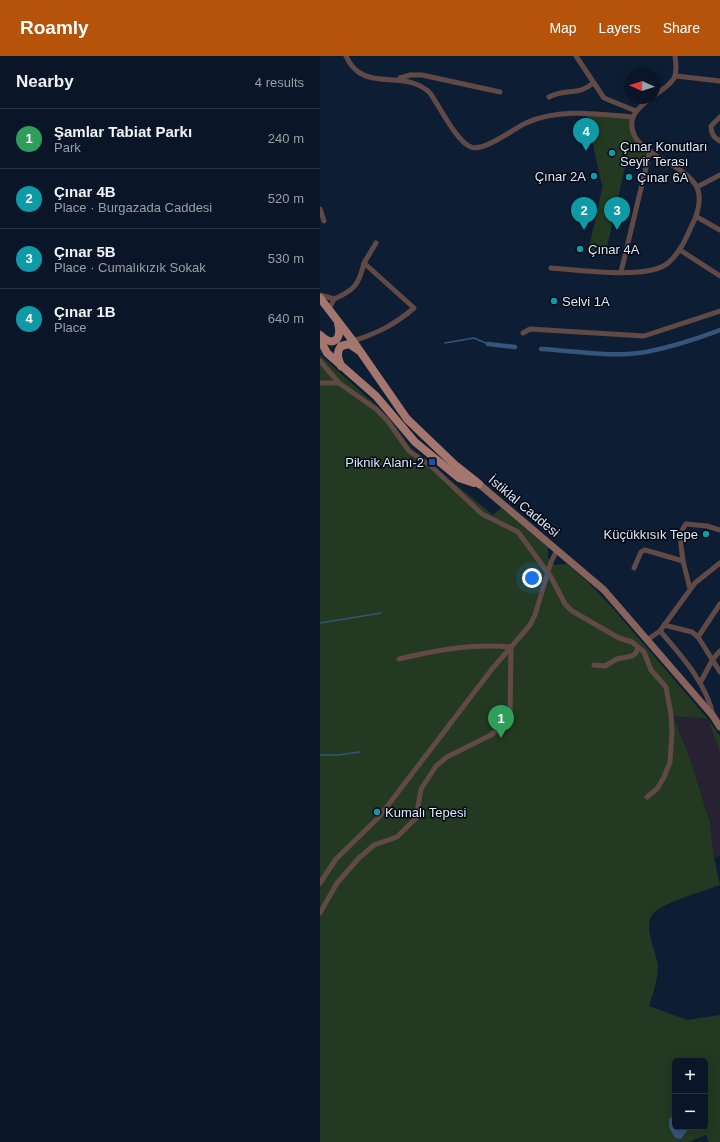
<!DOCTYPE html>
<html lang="en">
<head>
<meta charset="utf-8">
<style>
  :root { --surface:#0a1627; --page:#182333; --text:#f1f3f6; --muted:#999fa7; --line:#2a3544; --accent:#b45309 }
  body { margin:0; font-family:Arial,sans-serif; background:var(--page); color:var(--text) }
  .controls { position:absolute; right:12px; bottom:12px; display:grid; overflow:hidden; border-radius:6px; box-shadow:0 2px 10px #0003 }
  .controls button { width:36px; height:36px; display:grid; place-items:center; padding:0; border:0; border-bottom:1px solid var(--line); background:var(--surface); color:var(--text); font:20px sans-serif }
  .compass { position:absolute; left:304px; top:12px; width:36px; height:36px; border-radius:50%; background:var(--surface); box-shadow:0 2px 10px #0003; rotate:273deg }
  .you { position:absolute; left:212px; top:522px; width:14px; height:14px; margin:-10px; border:3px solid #fff; border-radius:50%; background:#1a73e8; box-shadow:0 0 0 6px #1a73e833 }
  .badge { display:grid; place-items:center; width:26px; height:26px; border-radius:50%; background:var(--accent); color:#fff; font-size:13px; font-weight:700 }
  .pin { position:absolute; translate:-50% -33px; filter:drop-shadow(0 1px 2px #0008) }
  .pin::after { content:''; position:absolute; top:21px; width:14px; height:12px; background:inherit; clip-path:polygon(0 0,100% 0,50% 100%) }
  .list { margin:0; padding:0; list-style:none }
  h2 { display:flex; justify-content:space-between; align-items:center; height:52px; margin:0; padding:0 16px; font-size:17px }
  h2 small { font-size:13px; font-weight:400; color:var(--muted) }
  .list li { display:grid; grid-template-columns:26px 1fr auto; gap:12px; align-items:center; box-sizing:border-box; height:60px; padding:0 16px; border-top:1px solid var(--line) }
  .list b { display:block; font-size:15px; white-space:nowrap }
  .list p { margin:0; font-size:13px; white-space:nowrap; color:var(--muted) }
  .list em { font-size:13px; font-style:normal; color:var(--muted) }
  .map { position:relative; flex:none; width:400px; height:1086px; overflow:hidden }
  header { display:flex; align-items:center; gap:24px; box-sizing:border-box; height:56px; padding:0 20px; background:var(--accent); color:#fff }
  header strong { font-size:19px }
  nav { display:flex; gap:22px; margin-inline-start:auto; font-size:14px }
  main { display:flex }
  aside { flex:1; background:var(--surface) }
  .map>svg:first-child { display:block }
  .industrial { fill:#262232 }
  .green { fill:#233921; fill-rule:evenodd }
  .water { fill:#35557a }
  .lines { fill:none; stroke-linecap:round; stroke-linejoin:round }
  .stream { stroke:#35557a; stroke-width:1.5 }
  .canal { stroke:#35557a; stroke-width:4.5 }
  .street { stroke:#614a46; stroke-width:5 }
  .secondary { stroke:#88635c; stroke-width:7 }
  .primary { stroke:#a5766d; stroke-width:8 }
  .culture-dot { fill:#0f9aa8; stroke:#030811; stroke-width:1.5 }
  .transit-dot { fill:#1a4fb4; stroke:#030811; stroke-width:1.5 }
  .labels { text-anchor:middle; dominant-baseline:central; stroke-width:3; stroke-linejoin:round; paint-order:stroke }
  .poi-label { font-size:13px; fill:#dce7f7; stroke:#030811; text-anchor:start }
  .street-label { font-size:13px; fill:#dce7f7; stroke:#030811 }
</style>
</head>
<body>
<header>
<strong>Roamly</strong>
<nav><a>Map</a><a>Layers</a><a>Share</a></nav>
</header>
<main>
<aside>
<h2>Nearby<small>4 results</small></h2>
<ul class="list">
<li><span class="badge" style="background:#2e9e5b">1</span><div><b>Şamlar Tabiat Parkı</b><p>Park</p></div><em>240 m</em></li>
<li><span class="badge" style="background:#0f9aa8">2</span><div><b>Çınar 4B</b><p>Place · Burgazada Caddesi</p></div><em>520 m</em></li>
<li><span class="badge" style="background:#0f9aa8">3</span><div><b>Çınar 5B</b><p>Place · Cumalıkızık Sokak</p></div><em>530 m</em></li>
<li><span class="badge" style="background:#0f9aa8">4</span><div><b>Çınar 1B</b><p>Place</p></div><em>640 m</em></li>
</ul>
</aside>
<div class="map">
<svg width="400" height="1086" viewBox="0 0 400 1086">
  <rect width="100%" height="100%" fill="#0d1e34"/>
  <!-- industrial -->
  <polygon class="industrial" points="353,660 388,663 400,697 400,800 394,802 390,765 369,700"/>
  <!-- green -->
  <g class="green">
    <polygon points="266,57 312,61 313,76 330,95 326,112 309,107 310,103 307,102 285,200 268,196 284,124 282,130"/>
    <path d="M0 299 58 351 75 370 91 392 173 459 181 452 228 491V502L235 509 247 508 269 527 291 550 388 663 400 680V697L388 663 353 660 369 700 390 766 394 802 400 829C381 836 358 842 340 852 317 864 337 893 338 911 338 923 333 938 329 950L367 964 400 959V1086H389L386 1079 369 1086H0ZM355 1005H385V1071H355Z"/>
  </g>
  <!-- water -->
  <polygon class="water" points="355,1059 355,1071 370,1071 361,1083 355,1082 349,1071 349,1063"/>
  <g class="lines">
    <!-- stream -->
    <g class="stream">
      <polyline points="125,287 154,282 168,288"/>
      <polyline points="0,567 61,557"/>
      <polyline points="0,699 18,699 40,696"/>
    </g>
    <!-- canal -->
    <g class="canal">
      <polyline points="168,288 195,291"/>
      <path d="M221 293C255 295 292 302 326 296 351 291 376 283 400 274"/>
    </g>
    <!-- street -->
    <g class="street">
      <path d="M26 0C43 39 84 11 110 37 120 51 136 85 151 91 164 96 193 73 206 67 239 52 277 58 312 61"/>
      <polyline points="256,0 284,42 316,55"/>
      <polyline points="356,20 400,25"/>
      <polyline points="80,22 90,19 102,19 180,36"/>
      <path d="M334 40C352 26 359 25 355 0"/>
      <path d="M229 41C246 32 259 40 273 27"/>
      <path d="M400 61 391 70C391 77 393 81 400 85"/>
      <polyline points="377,131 400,119"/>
      <polyline points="0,153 4,165"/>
      <polyline points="377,161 400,174"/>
      <polyline points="360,194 400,220"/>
      <polyline points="44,207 56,187"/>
      <path d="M231 212C258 214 328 224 348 207 360 197 366 182 372 169 378 158 383 139 375 128 361 107 320 99 313 76 308 60 319 51 331 42"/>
      <polyline points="301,216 330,95"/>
      <polyline points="0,239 14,243 9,253"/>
      <path d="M14 243C35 234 39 228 44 207L94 252C74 269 58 277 33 285"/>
      <polyline points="203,277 210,273 324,280 400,255"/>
      <polyline points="0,305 19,327"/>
      <polyline points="0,327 19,327 56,353 67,364 89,395 110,409 162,458 198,476 231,521 245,548 252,555 299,582 312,586 324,596 331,614 346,631 351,659 352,675 350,706 344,721 337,733 327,741"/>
      <path d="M363 505C362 493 357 478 366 468L387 470 400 474"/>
      <polyline points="314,512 321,496 325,494 363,505 370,533"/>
      <polyline points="344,569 372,576 378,581 400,616"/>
      <path d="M340 575C361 599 386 627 393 659"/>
      <polyline points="378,581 400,548"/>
      <polyline points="327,584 340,575 375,527 400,507"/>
      <polyline points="274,609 285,610 297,603 312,600 316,597 318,591"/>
      <polyline points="380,627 393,603 400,595"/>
      <polyline points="0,827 16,803 59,761 172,613 210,569 215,559 231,506 237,494"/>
      <path d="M0 857 17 827 39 802 54 789 77 781 96 762 101 733 116 710 127 701 171 679 183 669 190 660 191 591C154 587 115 594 79 603"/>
    </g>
    <!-- secondary -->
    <polyline class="secondary" points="159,428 284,534 393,660 400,671"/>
    <!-- primary -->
    <g class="primary">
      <polyline points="0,242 33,285 87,363 135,409 159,428"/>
      <path d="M0 279C14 292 22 283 18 267"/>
      <polyline points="0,283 7,297 56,340 95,386 139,422 154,427"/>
      <path d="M21 310C18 302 16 297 21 290L29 288 38 294"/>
    </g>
  </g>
  <!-- markers -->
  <g class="culture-dot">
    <circle cx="292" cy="97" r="4"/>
    <circle cx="274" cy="120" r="4"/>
    <circle cx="309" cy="121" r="4"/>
    <circle cx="260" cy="193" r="4"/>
    <circle cx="234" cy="245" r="4"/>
    <circle cx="386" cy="478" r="4"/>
    <circle cx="57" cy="756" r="4"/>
  </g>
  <rect class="transit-dot" x="108" y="402" width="8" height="8" rx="2"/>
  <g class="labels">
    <!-- poi labels -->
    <g class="poi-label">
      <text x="300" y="90">Çınar Konutları<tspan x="300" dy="15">Seyir Terası</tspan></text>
      <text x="266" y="120" text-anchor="end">Çınar 2A</text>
      <text x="317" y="121">Çınar 6A</text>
      <text x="268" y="193">Çınar 4A</text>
      <text x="242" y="245">Selvi 1A</text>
      <text x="104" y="406" text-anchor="end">Piknik Alanı-2</text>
      <text x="378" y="478" text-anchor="end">Küçükkısık Tepe</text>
      <text x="65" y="756">Kumalı Tepesi</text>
    </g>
    <!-- street labels -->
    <g class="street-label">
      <text transform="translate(204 450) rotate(40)">İstiklal Caddesi</text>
    </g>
  </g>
</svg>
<div class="controls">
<button>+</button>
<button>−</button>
</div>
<svg class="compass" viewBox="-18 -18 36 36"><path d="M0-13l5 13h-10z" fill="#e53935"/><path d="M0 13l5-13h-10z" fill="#999fa7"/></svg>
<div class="you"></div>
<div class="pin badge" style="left:181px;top:682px;background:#2e9e5b">1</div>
<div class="pin badge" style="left:264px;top:174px;background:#0f9aa8">2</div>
<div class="pin badge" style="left:297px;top:174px;background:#0f9aa8">3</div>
<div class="pin badge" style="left:266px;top:95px;background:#0f9aa8">4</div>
</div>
</main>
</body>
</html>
